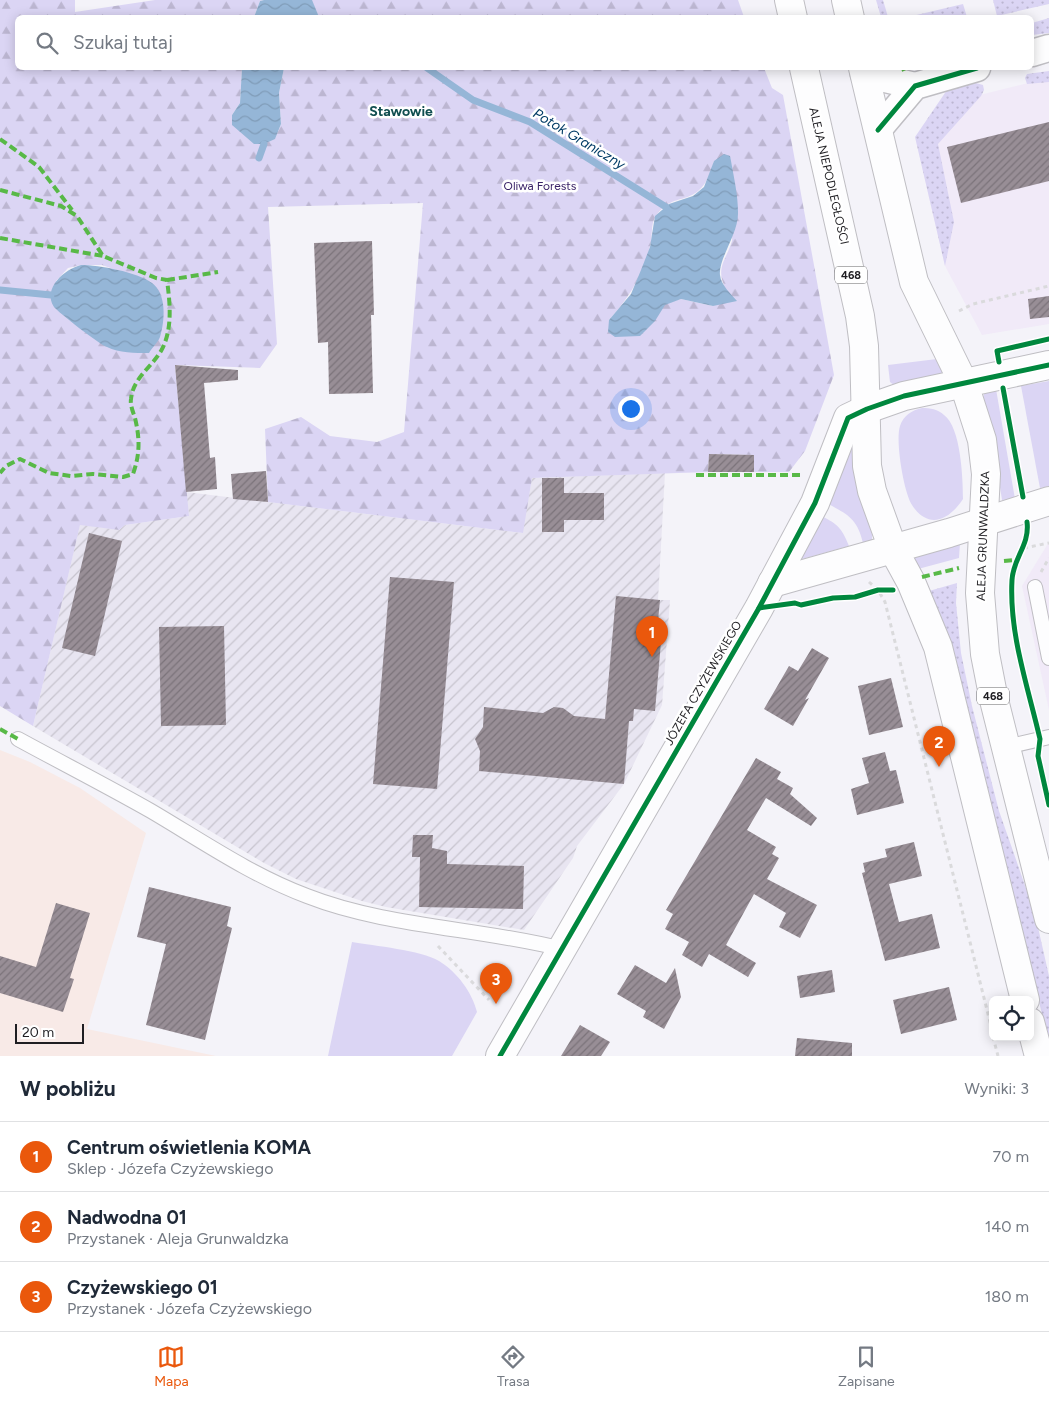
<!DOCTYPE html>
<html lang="pl">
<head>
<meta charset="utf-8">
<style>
  :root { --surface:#fff; --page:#f6f6f7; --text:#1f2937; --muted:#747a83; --line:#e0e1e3; --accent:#ea580c }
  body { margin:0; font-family:Figtree,sans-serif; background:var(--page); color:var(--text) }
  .controls { position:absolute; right:15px; bottom:15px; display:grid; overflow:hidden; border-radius:8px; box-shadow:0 2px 12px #0003 }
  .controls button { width:45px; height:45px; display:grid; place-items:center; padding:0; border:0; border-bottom:1px solid var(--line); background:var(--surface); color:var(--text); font:25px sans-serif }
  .scale { position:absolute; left:15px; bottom:12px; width:69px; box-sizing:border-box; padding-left:5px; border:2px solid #1f1e22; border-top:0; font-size:14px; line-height:18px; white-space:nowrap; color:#1f1e22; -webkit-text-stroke:4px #fff; paint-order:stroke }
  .you { position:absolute; left:630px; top:408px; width:18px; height:18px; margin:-12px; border:4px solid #fff; border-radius:50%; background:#1a73e8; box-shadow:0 0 0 8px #1a73e833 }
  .badge { display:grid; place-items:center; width:32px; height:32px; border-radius:50%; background:var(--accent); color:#fff; font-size:16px; font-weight:700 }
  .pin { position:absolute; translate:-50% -41px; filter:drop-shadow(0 1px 2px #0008) }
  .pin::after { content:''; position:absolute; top:26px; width:18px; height:15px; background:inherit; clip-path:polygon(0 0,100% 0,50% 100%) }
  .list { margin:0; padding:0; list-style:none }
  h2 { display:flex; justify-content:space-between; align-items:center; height:65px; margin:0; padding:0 20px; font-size:21px }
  h2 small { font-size:16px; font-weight:400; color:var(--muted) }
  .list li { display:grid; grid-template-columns:32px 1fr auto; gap:15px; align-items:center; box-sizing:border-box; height:70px; padding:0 20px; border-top:1px solid var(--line) }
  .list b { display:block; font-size:19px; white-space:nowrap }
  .list p { margin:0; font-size:16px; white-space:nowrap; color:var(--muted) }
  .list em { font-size:16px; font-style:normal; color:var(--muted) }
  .icon { flex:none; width:28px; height:28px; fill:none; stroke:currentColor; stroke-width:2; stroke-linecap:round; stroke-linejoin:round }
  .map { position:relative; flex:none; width:1049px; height:1056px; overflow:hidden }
  .search { position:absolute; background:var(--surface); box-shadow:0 2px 12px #0003; left:15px; right:15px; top:15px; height:55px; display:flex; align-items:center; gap:12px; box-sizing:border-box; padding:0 18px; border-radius:8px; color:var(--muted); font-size:19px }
  .sheet { height:275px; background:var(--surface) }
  nav { display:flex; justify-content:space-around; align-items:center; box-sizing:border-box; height:70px; border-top:1px solid var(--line); background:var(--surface); font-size:14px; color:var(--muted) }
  nav a { display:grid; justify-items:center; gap:2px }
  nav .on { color:var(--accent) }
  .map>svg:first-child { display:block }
  .commercial { fill:#f1eaf8 }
  .industrial { fill:url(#industrial-furrows) }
  .education { fill:#f8eae7 }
  .grass { fill:url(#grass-dots) }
  .forest { fill:url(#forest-firs); fill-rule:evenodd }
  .garden { fill:#dbd5f4 }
  .water { fill:url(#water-waves) }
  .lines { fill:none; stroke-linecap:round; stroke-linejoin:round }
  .stream { stroke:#95b6d7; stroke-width:7 }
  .building { fill:url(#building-hatch) }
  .lane-casing { stroke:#bfbec3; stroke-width:16 }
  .street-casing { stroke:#bfbec3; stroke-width:29 }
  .secondary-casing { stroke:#bfbec3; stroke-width:30 }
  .primary-casing { stroke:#bfbec3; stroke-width:30 }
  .path { stroke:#dadadc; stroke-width:3; stroke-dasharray:4 4; stroke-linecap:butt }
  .lane { stroke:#fdfdfe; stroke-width:14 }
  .street { stroke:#fdfdfe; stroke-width:26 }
  .secondary { stroke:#fdfdfe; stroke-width:28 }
  .primary { stroke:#fdfdfe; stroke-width:28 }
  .quiet { stroke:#58b947; stroke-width:4; stroke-dasharray:8 4; stroke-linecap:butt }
  .cycleway-casing { stroke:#fff; stroke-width:8 }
  .cycleway { stroke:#00873e; stroke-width:5 }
  .labels { text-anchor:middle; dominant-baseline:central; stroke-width:5; stroke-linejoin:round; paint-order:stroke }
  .shield { fill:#fff; stroke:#626264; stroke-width:1 }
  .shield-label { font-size:11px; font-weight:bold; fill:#1f1e22 }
  .street-label { font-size:12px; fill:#1f1e22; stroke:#fff }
  .park-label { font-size:12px; fill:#3a2367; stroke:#fff }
  .neighbourhood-label { font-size:14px; font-weight:bold; fill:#104e50; stroke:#fff }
  .water-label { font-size:14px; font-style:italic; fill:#003b65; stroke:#fff }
</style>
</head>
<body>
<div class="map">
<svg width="1049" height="1056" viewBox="0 0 1049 1056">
  <defs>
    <pattern id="industrial-furrows" width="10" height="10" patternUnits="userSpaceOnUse" patternTransform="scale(1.25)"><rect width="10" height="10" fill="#e8e5f1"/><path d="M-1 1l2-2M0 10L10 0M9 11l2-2" fill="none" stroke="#c7c4ce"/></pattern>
    <pattern id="grass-dots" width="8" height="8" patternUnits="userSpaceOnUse" patternTransform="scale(1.25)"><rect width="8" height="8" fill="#dbd5f4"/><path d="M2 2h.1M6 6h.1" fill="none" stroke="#bcb6d1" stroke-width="1.8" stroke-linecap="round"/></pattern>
    <pattern id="forest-firs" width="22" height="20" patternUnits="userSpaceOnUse" patternTransform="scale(1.25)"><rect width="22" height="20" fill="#dbd5f4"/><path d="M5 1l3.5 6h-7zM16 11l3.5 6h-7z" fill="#bcb6d1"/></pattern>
    <pattern id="water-waves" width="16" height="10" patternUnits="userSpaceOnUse" patternTransform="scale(1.25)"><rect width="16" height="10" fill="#95b6d7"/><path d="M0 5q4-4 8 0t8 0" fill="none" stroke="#809cb8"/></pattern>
    <pattern id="building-hatch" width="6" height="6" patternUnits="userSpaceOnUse" patternTransform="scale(1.25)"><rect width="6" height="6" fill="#988e96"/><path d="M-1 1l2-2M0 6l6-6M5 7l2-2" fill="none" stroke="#7b737a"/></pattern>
  </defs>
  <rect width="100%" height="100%" fill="#f4f3f9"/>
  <!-- commercial -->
  <g class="commercial">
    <polygon points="1049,78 1049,324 982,335 945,266 916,141 939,105"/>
    <polygon points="1049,542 1049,710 1022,586"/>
  </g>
  <!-- industrial -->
  <polygon class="industrial" points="665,473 658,600 670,600 662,705 624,784 577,846 573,858 524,930 386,907 362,901 296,879 264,863 33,726 80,524 119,530 125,525 189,516 186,492 522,533 532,478"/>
  <!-- education -->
  <polygon class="education" points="0,750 30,762 80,788 146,833 87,1029 216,1056 0,1056"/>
  <!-- grass -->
  <g class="grass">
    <polygon points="876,0 883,0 888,17 881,17"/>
    <polygon points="993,0 1049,0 1049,4 997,16"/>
    <polygon points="963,4 967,17 908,17"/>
    <polygon points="1049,18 1049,33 1032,35 1032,23"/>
    <polygon points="1049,71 1049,82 1027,84 1025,78 1027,74"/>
    <polygon points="976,83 983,85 984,90 981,96 938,144 954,222 945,266 915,137 947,90"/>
    <polygon points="957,583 956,603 961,653 972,706 999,811 1035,914 1049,976 1049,1043 1003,853 944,629 929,591"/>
  </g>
  <!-- forest -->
  <g class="forest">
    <path d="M0 0H75V12L155 0H264L260 1 254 17 18 18V68H242L240 103 232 115 264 144 275 138 281 124 279 93 284 68H764L772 88 783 95 834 375 805 451 789 472H754V455L709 454 708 472 532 478 523 533 268 502 265 429 301 417 330 436 377 442 404 432 423 203 268 207 277 344 260 368 175 365 189 516 125 525 119 530 80 525 33 726 0 706ZM714 161C717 175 734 232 732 241 727 258 716 267 724 285L713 306 681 299 609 320C628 299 644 274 650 246 653 237 650 224 656 216 675 187 700 213 714 161ZM81 265H102L151 282 56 281 68 268Z"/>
    <polygon points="311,0 738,0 744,17 319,18"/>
  </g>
  <!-- garden -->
  <g class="garden">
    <polygon points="937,359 942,372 941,375 894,385 890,382 888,365"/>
    <polygon points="1049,381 1049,486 1040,488 1021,386"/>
    <polygon points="996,389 1015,499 1002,500 989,417 983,397 985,392"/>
    <path d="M922 408C930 408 938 409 944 415 961 427 963 479 963 499 950 519 929 531 912 505 904 493 895 441 900 426 903 416 912 410 922 408Z"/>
    <path d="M852 444 856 485 872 534V540L863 543C857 517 846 514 825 502Z"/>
    <path d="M818 514C837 524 841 526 849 546L795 561Z"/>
    <polygon points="960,543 959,558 918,569 914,556"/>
    <path d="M352 942C374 946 421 950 439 961 457 972 472 992 477 1012L452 1056H328Z"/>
  </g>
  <!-- water -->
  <g class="water">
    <polygon points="264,0 312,0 319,17 254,17 260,1"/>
    <polygon points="242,68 284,68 279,93 281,124 275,139 264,144 254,144 232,125 232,115 240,103"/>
    <path d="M724 154 730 156 731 161C734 178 738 195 738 212 739 233 718 259 720 275 721 285 731 294 737 301L713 306 681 299 665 305 655 321 640 336 615 337 608 332 609 320 631 294 641 270 650 247 655 216 669 204 693 196 704 187 714 161Z"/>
    <path d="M81 265C99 265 137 272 152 283 167 294 165 321 160 337 158 342 152 348 149 353 135 353 119 353 107 347 100 345 58 312 54 307 42 288 65 269 81 265Z"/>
  </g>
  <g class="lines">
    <!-- stream -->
    <g class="stream">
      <polyline points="427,68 473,100 530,122 666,207"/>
      <polyline points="259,158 264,144"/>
      <polyline points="0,290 51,295"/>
    </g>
  </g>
  <!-- building -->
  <g class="building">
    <polygon points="1049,122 1049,181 961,203 947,147"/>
    <polygon points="372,241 374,315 371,315 373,393 329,394 328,342 318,343 314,243"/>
    <polygon points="1049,296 1049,317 1030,319 1028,299"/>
    <polygon points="175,365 238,370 238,380 204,383 210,458 215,457 217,489 186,492"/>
    <polygon points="709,454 754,455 754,472 708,472"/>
    <polygon points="266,471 268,502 233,499 231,474"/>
    <polygon points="542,478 564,478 564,493 604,493 604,520 564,520 564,532 542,532"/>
    <polygon points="89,533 122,541 95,656 62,648"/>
    <polygon points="390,577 454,582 437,789 373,784"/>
    <polygon points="616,596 660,600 656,642 661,642 655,711 634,709 633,721 629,721 624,784 479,771 480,751 475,739 483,727 484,707 543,713 554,707 563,708 574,716 605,719"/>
    <polygon points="224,626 226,725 161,726 159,627"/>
    <polygon points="812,648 829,658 805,700 809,698 793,726 764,709 789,666 798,671"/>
    <polygon points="891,678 903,727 869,735 858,686"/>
    <polygon points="885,752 890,771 896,770 904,803 857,815 851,789 869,783 862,758"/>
    <polygon points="756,758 781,772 777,779 793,788 790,794 817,818 811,826 766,798 747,830 776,847 772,854 779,858 767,879 817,905 800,938 779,927 786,913 754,894 726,945 756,963 748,977 709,954 702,967 682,955 689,942 665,929 673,914 666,910"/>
    <polygon points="413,835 433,835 432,848 447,851 447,864 524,866 523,909 419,907 420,857 412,857"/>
    <polygon points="914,842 922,876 889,884 899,922 932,914 940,948 885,961 862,873 865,872 863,863 887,857 885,849"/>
    <polygon points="149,887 231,907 227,926 232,928 205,1040 146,1025 166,944 137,937"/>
    <polygon points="56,903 90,913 70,978 74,979 63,1012 0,993 0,956 36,967"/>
    <polygon points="635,965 666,983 675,968 681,997 664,1029 643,1017 646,1011 617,994"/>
    <polygon points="832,970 835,992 800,998 797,976"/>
    <polygon points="949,987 957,1020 901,1034 893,1000"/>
    <polygon points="580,1025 610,1042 601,1056 561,1056"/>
    <polygon points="797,1038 852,1043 852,1056 795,1056"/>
  </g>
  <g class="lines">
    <defs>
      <g id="lane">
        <polyline points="1035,587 1049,658"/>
        <path d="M18 739C62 763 107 786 151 811 202 841 251 875 307 896 386 927 480 928 562 949"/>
        <polyline points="1006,747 1049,737"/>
      </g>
      <g id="street">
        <polyline points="1032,53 1049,48"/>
        <polyline points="864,74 915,86"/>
        <polyline points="878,130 915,86 977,68"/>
      </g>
      <g id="secondary">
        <polyline points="772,583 949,533 1049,501"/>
        <polyline points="500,1056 759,608 815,503 848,418 867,409 904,396 1049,365"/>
      </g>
      <g id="primary">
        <polyline points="789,0 793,18"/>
        <polyline points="846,0 850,18"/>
        <polyline points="804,68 860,316 864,346 867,466 872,491 893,549 911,582 938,647 1025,1000"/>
        <polyline points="863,68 914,282 964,384 982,440 986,474 980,593 985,654 994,700 1049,919"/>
        <polyline points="1030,1022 1039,1056"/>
      </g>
    </defs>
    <!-- lane casing -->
    <use href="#lane" class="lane-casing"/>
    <!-- street casing -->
    <use href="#street" class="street-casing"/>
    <!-- secondary casing -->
    <use href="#secondary" class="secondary-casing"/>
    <!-- primary casing -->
    <use href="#primary" class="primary-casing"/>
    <!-- path -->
    <g class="path">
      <polyline points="959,311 973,304 1049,286"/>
      <polyline points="1024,548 1049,543"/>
      <polyline points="1041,572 1049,558"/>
      <polyline points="869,582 878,590 885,602 993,1034"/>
      <polyline points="438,946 489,1000"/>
      <polyline points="993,1037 998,1056"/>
    </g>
    <!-- lane -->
    <use href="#lane" class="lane"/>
    <!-- street -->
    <use href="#street" class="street"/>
    <!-- secondary -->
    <use href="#secondary" class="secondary"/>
    <!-- primary -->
    <use href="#primary" class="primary"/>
    <!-- quiet -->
    <g class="quiet">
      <polyline points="903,68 904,71"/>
      <polyline points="0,139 39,167 72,210"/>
      <path d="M0 190 61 206 77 216 103 256 156 278 167 280C170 303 173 330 161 351 151 368 133 378 131 399 130 405 133 412 135 418 140 439 140 454 133 474L123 477 93 474 71 476 49 473 20 459 6 466 0 473"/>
      <polyline points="0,238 103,256"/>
      <polyline points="167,280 218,272"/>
      <polyline points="696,475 801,475"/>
      <polyline points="1004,561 1015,560"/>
      <polyline points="922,577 959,568"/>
      <polyline points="0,729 18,739"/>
    </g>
    <defs>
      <g id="cycleway">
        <polyline points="878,130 915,86 977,68"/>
        <polyline points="999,362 997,351 1049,339"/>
        <polyline points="1003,388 1023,497"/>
        <path d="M1027 522C1030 545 1013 558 1012 580 1009 634 1028 687 1040 739L1038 756 1049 805"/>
        <polyline points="759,608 795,603 801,605 833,598 855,597 878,590 893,590"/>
        <polyline points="500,1056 759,608 815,503 848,418 867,409 904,396 1049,365"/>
      </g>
    </defs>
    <!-- cycleway casing -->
    <use href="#cycleway" class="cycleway-casing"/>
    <!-- cycleway -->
    <use href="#cycleway" class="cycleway"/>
  </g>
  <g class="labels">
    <!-- shield labels -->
    <g class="shield">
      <rect x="835" y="266.5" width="32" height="17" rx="4"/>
      <rect x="977" y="687.5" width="32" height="17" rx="4"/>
    </g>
    <g class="shield-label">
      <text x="851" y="275">468</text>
      <text x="993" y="696">468</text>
    </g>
    <!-- street labels -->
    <g class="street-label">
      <text transform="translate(829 176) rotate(77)">ALEJA NIEPODLEGŁOŚCI</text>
      <text transform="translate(983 536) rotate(-88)">ALEJA GRUNWALDZKA</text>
      <text transform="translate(703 683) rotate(-60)">JÓZEFA CZYŻEWSKIEGO</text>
    </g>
    <!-- park labels -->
    <g class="park-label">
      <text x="540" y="186">Oliwa Forests</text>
    </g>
    <!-- neighbourhood labels -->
    <g class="neighbourhood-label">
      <text x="401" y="111">Stawowie</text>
    </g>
    <!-- water labels -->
    <g class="water-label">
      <text transform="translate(579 139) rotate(31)">Potok Graniczny</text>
    </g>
  </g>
</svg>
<div class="controls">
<button><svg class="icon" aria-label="locate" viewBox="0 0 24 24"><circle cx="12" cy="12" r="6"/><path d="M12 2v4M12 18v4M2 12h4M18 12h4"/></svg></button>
</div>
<div class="scale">20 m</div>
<div class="you"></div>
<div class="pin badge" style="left:652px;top:657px">1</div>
<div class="pin badge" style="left:939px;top:767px">2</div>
<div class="pin badge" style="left:496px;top:1004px">3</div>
<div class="search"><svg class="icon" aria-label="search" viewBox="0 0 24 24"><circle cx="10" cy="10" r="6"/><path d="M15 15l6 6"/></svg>Szukaj tutaj</div>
</div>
<section class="sheet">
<h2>W pobliżu<small>Wyniki: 3</small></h2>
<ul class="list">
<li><span class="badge">1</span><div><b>Centrum oświetlenia KOMA</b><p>Sklep · Józefa Czyżewskiego</p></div><em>70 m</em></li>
<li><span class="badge">2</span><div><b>Nadwodna 01</b><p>Przystanek · Aleja Grunwaldzka</p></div><em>140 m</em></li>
<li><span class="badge">3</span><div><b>Czyżewskiego 01</b><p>Przystanek · Józefa Czyżewskiego</p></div><em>180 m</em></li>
</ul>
</section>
<nav>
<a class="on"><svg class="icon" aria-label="map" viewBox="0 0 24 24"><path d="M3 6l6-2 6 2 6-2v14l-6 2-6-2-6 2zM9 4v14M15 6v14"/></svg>Mapa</a>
<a><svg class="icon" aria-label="directions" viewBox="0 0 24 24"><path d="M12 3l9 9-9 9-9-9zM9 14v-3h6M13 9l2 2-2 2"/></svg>Trasa</a>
<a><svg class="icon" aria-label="saved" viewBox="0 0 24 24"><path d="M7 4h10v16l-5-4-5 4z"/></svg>Zapisane</a>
</nav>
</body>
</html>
